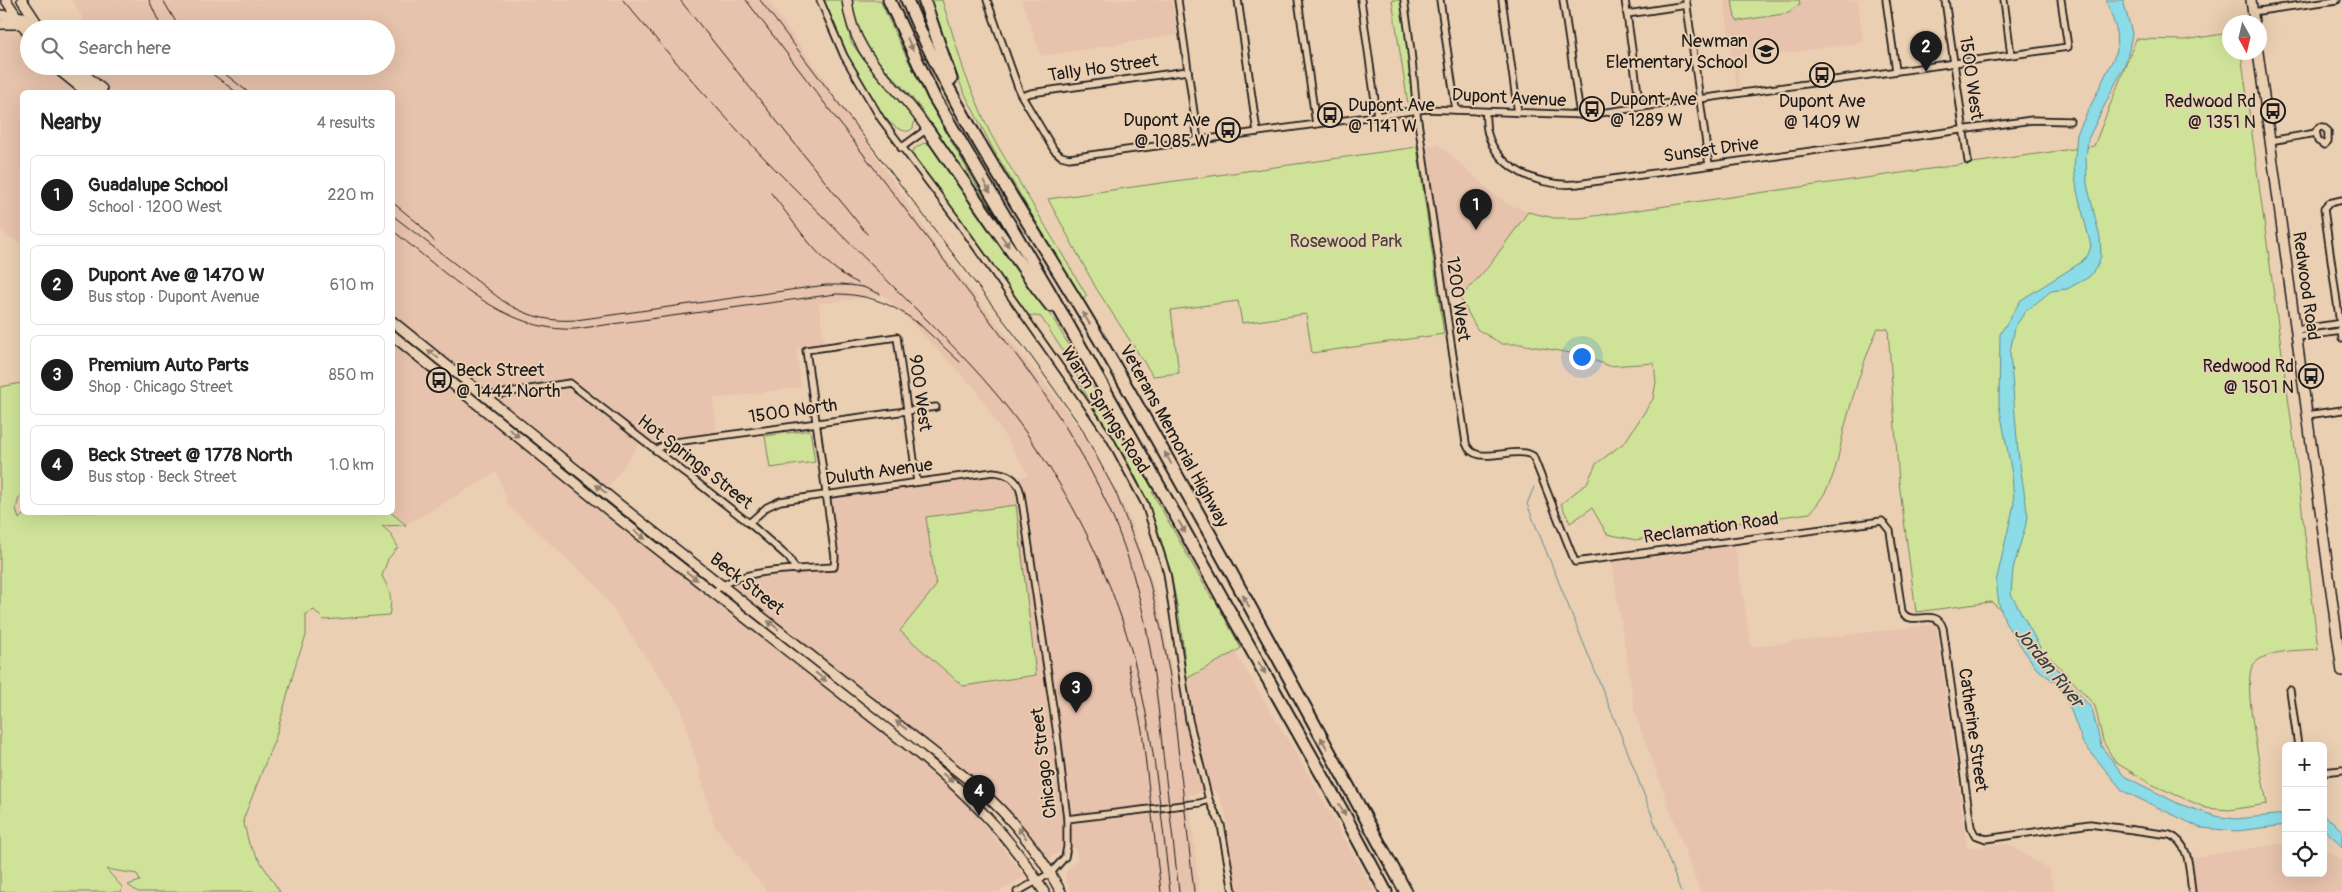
<!DOCTYPE html>
<html lang="en">
<head>
<meta charset="utf-8">
<style>
  :root { --surface:#fff; --page:#f2f2f2; --text:#202124; --muted:#757577; --line:#e0e0e0; --accent:#1c1c1c }
  body { margin:0; font-family:Pangolin,sans-serif; background:var(--page); color:var(--text) }
  .controls { position:absolute; right:15px; bottom:15px; display:grid; overflow:hidden; border-radius:8px; box-shadow:0 5px 20px #0002 }
  .controls button { width:45px; height:45px; display:grid; place-items:center; padding:0; border:0; border-bottom:1px solid var(--line); background:var(--surface); color:var(--text); font:25px sans-serif }
  .compass { position:absolute; left:2222px; top:15px; width:45px; height:45px; border-radius:50%; background:var(--surface); box-shadow:0 5px 20px #0002; rotate:172deg }
  .you { position:absolute; left:1581px; top:356px; width:18px; height:18px; margin:-12px; border:4px solid #fff; border-radius:50%; background:#1a73e8; box-shadow:0 0 0 8px #1a73e833 }
  .badge { display:grid; place-items:center; width:32px; height:32px; border-radius:50%; background:var(--accent); color:#fff; font-size:16px; font-weight:700 }
  .pin { position:absolute; translate:-50% -41px; filter:drop-shadow(0 1px 2px #0008) }
  .pin::after { content:''; position:absolute; top:26px; width:18px; height:15px; background:inherit; clip-path:polygon(0 0,100% 0,50% 100%) }
  .list { margin:0; padding:0; list-style:none }
  h2 { display:flex; justify-content:space-between; align-items:center; height:65px; margin:0; padding:0 20px; font-size:21px }
  h2 small { font-size:16px; font-weight:400; color:var(--muted) }
  .list li { display:grid; grid-template-columns:32px 1fr auto; gap:15px; align-items:center; box-sizing:border-box; height:80px; margin:0 10px 10px; padding:0 10px; border:1px solid var(--line); border-radius:8px }
  .list b { display:block; font-size:19px; white-space:nowrap }
  .list p { margin:0; font-size:16px; white-space:nowrap; color:var(--muted) }
  .list em { font-size:16px; font-style:normal; color:var(--muted) }
  .icon { flex:none; width:28px; height:28px; fill:none; stroke:currentColor; stroke-width:2; stroke-linecap:round; stroke-linejoin:round }
  .map { position:relative; flex:none; width:2342px; height:892px; overflow:hidden }
  .search { position:absolute; background:var(--surface); box-shadow:0 5px 20px #0002; left:20px; top:20px; width:375px; height:55px; display:flex; align-items:center; gap:12px; box-sizing:border-box; padding:0 18px; border-radius:28px; color:var(--muted); font-size:19px }
  .panel { position:absolute; background:var(--surface); box-shadow:0 5px 20px #0002; left:20px; top:90px; width:375px; height:425px; border-radius:8px }
  .map>svg:first-child { display:block }
  .built { fill:#e7c2ac; fill-rule:evenodd }
  .green { fill:#cee398; stroke:#75805a }
  .water { fill:#8cdce8; stroke:#5f8f96 }
  .lines { fill:none; stroke-linecap:round; stroke-linejoin:round }
  .stream { stroke:#5f8f96; stroke-width:1 }
  .street-casing { stroke:#1c1c1c; stroke-width:9 }
  .secondary-casing { stroke:#1c1c1c; stroke-width:12 }
  .highway-casing { stroke:#1c1c1c; stroke-width:15 }
  .street { stroke:#ebcfb2; stroke-width:5.5 }
  .secondary { stroke:#ebcfb2; stroke-width:9 }
  .highway { stroke:#ebcfb2; stroke-width:11 }
  .rail { stroke:#1c1c1c; stroke-width:1 }
  .oneway { fill:#8e7e6e }
  .labels { text-anchor:middle; dominant-baseline:central; stroke-width:4; stroke-linejoin:round; paint-order:stroke }
  .poi-label { font-size:18px; fill:#1c1c1c; stroke:#ebcfb2; text-anchor:end }
  .street-label { font-size:18px; fill:#1c1c1c; stroke:#ebcfb2 }
  .park-label { font-size:18px; fill:#404435; stroke:#ebcfb2 }
  .water-label { font-size:19px; font-style:italic; fill:#324245; stroke:#ebcfb2 }
</style>
</head>
<body>
<div class="map">
<svg width="2342" height="892" viewBox="0 0 2342 892">
  <rect width="100%" height="100%" fill="#ebcfb2"/>
  <filter id="ink" filterUnits="userSpaceOnUse"><feTurbulence type="fractalNoise" baseFrequency=".02" numOctaves="2"/><feDisplacementMap in="SourceGraphic" scale="10" xChannelSelector="R" yChannelSelector="G"/><feConvolveMatrix kernelMatrix="1 2 1 2 8 2 1 2 1" color-interpolation-filters="sRGB"/></filter>
  <g filter="url(#ink)">
    <!-- built -->
    <g class="built">
      <path d="M72 0H767L823 77 934 243 1088 439 1133 525 1159 603 1174 681 1186 679 1235 652 1313 782 1374 892H1236L1226 814 1216 790 1189 795 1199 892H1072L1065 879V873L1077 859 1076 848 1061 850 1048 860 1007 810 958 765 733 587 728 582 839 568 829 496 991 474 1010 480 1029 475 975 388 884 295 819 304 824 344 796 348 801 387 713 399 717 431 640 443 607 489 393 315 392 92H113L85 66H386V29H75L85 22ZM926 517 963 686 900 630 936 586Z"/>
      <polygon points="1022,0 1172,0 1177,35 1041,56"/>
      <polygon points="1724,0 1858,0 1863,42 1736,60 1740,89 1737,89"/>
      <polygon points="0,28 13,29 20,33 29,46 29,66 46,66 76,92 22,92 22,244 0,231"/>
      <polygon points="1438,144 1494,194 1510,205 1528,212 1489,266 1465,292 1446,294 1426,146"/>
      <polygon points="393,342 621,529 929,770 964,800 1025,876 999,892 768,892 715,826 681,708 598,587 508,505 497,472 406,525 390,513 392,512"/>
      <polygon points="1735,546 1751,647 1936,624 1967,848 2008,844 2049,870 2054,892 1700,892 1635,713 1612,562"/>
      <polygon points="2286,843 2286,873 2323,873 2323,849 2342,860 2342,892 2195,892 2190,858"/>
    </g>
    <!-- green -->
    <g class="green">
      <path d="M823 0H842L851 42 871 70 915 118 913 128 909 131C877 135 834 26 823 0Z"/>
      <path d="M851 0H880C915 80 958 157 1005 231 976 191 949 148 920 108 890 67 858 56 851 0Z"/>
      <polygon points="929,0 942,0 965,74 990,133 1087,296 1082,299 993,149 962,88"/>
      <polygon points="1392,0 1401,0 1412,72 1410,82 1413,104 1408,104"/>
      <polygon points="1732,0 1799,0 1800,5 1793,8 1789,13 1738,21 1735,18"/>
      <path d="M2229 33 2230 52 2241 53 2294 441 2318 649C2299 651 2266 649 2253 665 2241 681 2263 780 2267 804L2229 810 2206 808 2151 784 2115 762 2103 741 2095 706 2059 666 2039 648 2023 626 1991 602 1916 612 1899 482 1888 329 1878 328C1864 359 1856 386 1847 418 1836 458 1839 480 1810 513L1687 530 1636 540 1607 534 1592 508 1570 523 1561 504 1587 483 1596 464 1625 442 1653 399 1656 382 1654 363 1610 366 1576 354 1520 344H1502L1477 329 1460 298 1489 266 1528 212 1554 218H1580L2094 146 2136 39 2185 40Z"/>
      <path d="M924 143C936 145 938 154 943 163 946 169 952 175 957 180L1047 308 1154 491 1152 492 1212 599 1214 598 1241 648 1235 652 1186 679C1181 599 1162 519 1121 450 1110 432 1098 414 1087 396 1081 386 1077 375 1072 365 1062 349 1051 333 1041 317L1028 315 919 166 913 153 914 149Z"/>
      <polygon points="1417,147 1444,334 1312,353 1306,314 1242,323 1238,301 1171,310 1179,373 1153,376 1096,288 1048,199"/>
      <path d="M22 383V496L19 498 16 509 19 519 26 512H390L406 525 382 526 390 533 398 547 388 559 382 576C390 591 393 598 389 615L324 620 314 610 306 614V636L297 660 276 736 243 820 249 844 280 892H138L128 885 140 881 137 874 106 869 122 887 121 892H0V387Z"/>
      <polygon points="810,430 815,462 770,468 765,436"/>
      <polygon points="1016,505 1036,675 963,686 900,631 936,586 926,517"/>
    </g>
    <!-- water -->
    <g class="water">
      <polygon points="2106,0 2123,0 2132,33 2129,50 2125,64 2088,139 2086,158 2087,184 2100,238 2101,256 2096,268 2089,277 2067,289 2051,291 2025,312 2015,327 2010,352 2018,452 2028,517 2013,569 2011,594 2042,651 2092,709 2101,746 2124,776 2179,804 2215,816 2235,819 2286,814 2286,825 2237,831 2201,828 2123,791 2083,743 2066,697 2056,683 2036,668 2006,624 1999,604 1996,582 2014,504 2012,474 1999,405 2000,334 2021,300 2080,263 2088,255 2091,246 2077,191 2074,168 2077,134 2117,51 2116,28"/>
      <polygon points="2323,816 2332,821 2342,831 2342,848 2335,839 2323,829"/>
    </g>
    <g class="lines">
      <!-- stream -->
      <polyline class="stream" points="1534,487 1527,504 1627,750 1681,892"/>
      <defs>
        <g id="street">
          <polyline points="820,0 844,56 881,119 957,220 1077,391 1110,439 1145,504 1167,573 1189,720 1209,800 1221,825 1233,892"/>
          <polyline points="987,0 1020,93 1054,150 1061,156 1069,158 1426,109 1586,115 2068,47 2061,0"/>
          <polyline points="1178,0 1198,141"/>
          <polyline points="1238,0 1257,132"/>
          <polyline points="1298,0 1316,124"/>
          <polyline points="1361,0 1377,115"/>
          <path d="M1404 0C1410 38 1414 76 1417 115L1466 443C1474 469 1515 444 1533 456L1575 562 1882 521 1890 531 1902 612C1912 628 1936 606 1943 628L1971 827 1975 835 1986 839 2090 824 2170 835C2191 844 2189 872 2192 892"/>
          <polyline points="1440,0 1456,110"/>
          <polyline points="1502,0 1518,113"/>
          <polyline points="1563,0 1580,115"/>
          <polyline points="1625,0 1640,107"/>
          <polyline points="1686,0 1709,165"/>
          <polyline points="1886,0 1896,71"/>
          <polyline points="1945,0 1968,161"/>
          <polyline points="2004,0 2011,55"/>
          <polyline points="2252,12 2337,0"/>
          <polyline points="1627,14 1687,5"/>
          <polyline points="1022,96 1031,93 1188,71"/>
          <path d="M1486 112C1482 162 1533 188 1577 184L2032 120 2070 121"/>
          <polygon points="2319,127 2323,127 2328,131 2328,141 2324,145 2318,141 2316,131"/>
          <polyline points="2270,141 2316,133"/>
          <polyline points="901,148 927,129"/>
          <polyline points="2342,200 2329,203 2324,209 2342,338"/>
          <polyline points="2296,330 2342,323"/>
          <polyline points="2297,337 2342,331"/>
          <polyline points="485,396 570,383 749,523 789,558 796,570"/>
          <polyline points="2307,415 2342,410"/>
          <polyline points="655,450 668,443 936,407"/>
          <path d="M749 523 767 507 780 501 993 472C1008 473 1018 479 1021 494L1057 734 1067 819V847L1065 857 1051 873 1017 892"/>
          <path d="M713 593C738 567 800 570 834 567L835 557 806 350 897 337 917 482"/>
          <polyline points="2290,690 2298,746"/>
          <polyline points="2323,772 2342,770"/>
          <polyline points="1067,819 1200,803 1209,800"/>
        </g>
        <g id="secondary">
          <polyline points="6,0 29,35"/>
          <polyline points="22,0 41,29"/>
          <path d="M847 0C853 61 898 82 927 129"/>
          <polyline points="2251,0 2254,22"/>
          <polyline points="0,15 23,17 33,29"/>
          <polyline points="0,24 21,24"/>
          <polyline points="2258,52 2342,672"/>
          <polyline points="54,66 86,92"/>
          <polyline points="65,66 88,86 102,92"/>
          <polyline points="75,66 102,89"/>
          <path d="M392 321 621 506 975 785C1010 816 1039 851 1061 892"/>
          <path d="M392 335 618 518 914 750C965 792 1010 835 1044 892"/>
        </g>
        <g id="highway">
          <polyline points="889,0 934,97 1048,289 1344,814 1386,892"/>
          <path d="M907 0C957 122 1036 230 1102 344 1207 525 1306 709 1406 892"/>
          <polyline points="924,0 951,79"/>
          <polyline points="927,129 1037,288 1051,306"/>
        </g>
      </defs>
      <!-- street casing -->
      <use href="#street" class="street-casing"/>
      <!-- secondary casing -->
      <use href="#secondary" class="secondary-casing"/>
      <!-- highway casing -->
      <use href="#highway" class="highway-casing"/>
      <!-- street -->
      <use href="#street" class="street"/>
      <!-- secondary -->
      <use href="#secondary" class="secondary"/>
      <!-- highway -->
      <use href="#highway" class="highway"/>
      <!-- rail -->
      <g class="rail">
        <polyline points="149,0 162,29"/>
        <polyline points="163,0 180,29"/>
        <path d="M623 0C674 61 727 121 783 177 828 222 873 266 918 311 952 345 987 380 1016 419 1057 474 1091 535 1115 600 1150 694 1159 793 1170 892"/>
        <polyline points="680,0 867,234"/>
        <path d="M746 0 1023 364C1073 433 1116 506 1137 589 1151 640 1157 693 1162 745 1168 794 1173 843 1179 892"/>
        <polyline points="760,0 1033,359 1081,427 1116,493 1148,576 1161,629 1170,676 1194,892"/>
        <polyline points="202,66 236,92"/>
        <polyline points="215,66 248,92"/>
        <path d="M771 193C797 225 820 266 858 283"/>
        <polyline points="392,202 419,224 434,241"/>
        <path d="M392 215 503 301C526 316 549 322 576 320L826 285H848"/>
        <path d="M392 230C444 271 505 333 575 329L836 294C869 294 896 305 921 326"/>
        <polyline points="841,284 863,287 880,294"/>
        <polyline points="916,321 960,362"/>
        <polyline points="1128,664 1142,730 1161,892"/>
      </g>
    </g>
    <!-- one-way arrows -->
    <defs><path id="oneway-solid" d="M-6-.8H1V-3.2L6.5 0L1 3.2V.8H-6Z" transform="scale(1.25)"/></defs>
    <g class="oneway">
      <use href="#oneway-solid" transform="translate(910 44) rotate(66)"/>
      <use href="#oneway-solid" transform="translate(987 187) rotate(59)"/>
      <use href="#oneway-solid" transform="translate(1005 241) rotate(56)"/>
      <use href="#oneway-solid" transform="translate(1086 318) rotate(-122)"/>
      <use href="#oneway-solid" transform="translate(433 354) rotate(-141)"/>
      <use href="#oneway-solid" transform="translate(514 433) rotate(39)"/>
      <use href="#oneway-solid" transform="translate(1168 458) rotate(-119)"/>
      <use href="#oneway-solid" transform="translate(601 489) rotate(-141)"/>
      <use href="#oneway-solid" transform="translate(1182 527) rotate(60)"/>
      <use href="#oneway-solid" transform="translate(640 535) rotate(38)"/>
      <use href="#oneway-solid" transform="translate(692 576) rotate(38)"/>
      <use href="#oneway-solid" transform="translate(1246 601) rotate(-119)"/>
      <use href="#oneway-solid" transform="translate(773 625) rotate(-142)"/>
      <use href="#oneway-solid" transform="translate(1262 668) rotate(60)"/>
      <use href="#oneway-solid" transform="translate(821 677) rotate(38)"/>
      <use href="#oneway-solid" transform="translate(901 725) rotate(-142)"/>
      <use href="#oneway-solid" transform="translate(1324 743) rotate(-119)"/>
      <use href="#oneway-solid" transform="translate(948 778) rotate(40)"/>
      <use href="#oneway-solid" transform="translate(1342 810) rotate(61)"/>
      <use href="#oneway-solid" transform="translate(1022 833) rotate(-130)"/>
    </g>
  </g>
  <!-- icons -->
  <defs>
    <symbol id="school-ring" viewBox="-11 -11 22 22"><circle r="9.5" fill="#ebcfb2" stroke="#1c1c1c" stroke-width="1.5"/><path d="M0-5L7-2L0 1L-7-2ZM-4 1L0 2.5L4 1V4Q0 6-4 4Z" fill="#1c1c1c"/></symbol>
    <symbol id="bus-ring" viewBox="-11 -11 22 22"><circle r="9.5" fill="#ebcfb2" stroke="#1c1c1c" stroke-width="1.5"/><path d="M-5-6H5V4H4V6H2V4H-2V6H-4V4H-5ZM-3.5-4V0h7V-4ZM-3.5 1.2v1.5H-2V1.2ZM2 1.2v1.5H3.5V1.2Z" fill="#1c1c1c"/></symbol>
  </defs>
  <g fill-rule="evenodd">
    <use href="#school-ring" x="1752" y="37" width="28" height="28"/>
    <use href="#bus-ring" x="1808" y="61" width="28" height="28"/>
    <use href="#bus-ring" x="1578" y="95" width="28" height="28"/>
    <use href="#bus-ring" x="2259" y="97" width="28" height="28"/>
    <use href="#bus-ring" x="1316" y="101" width="28" height="28"/>
    <use href="#bus-ring" x="1214" y="116" width="28" height="28"/>
    <use href="#bus-ring" x="2297" y="362" width="28" height="28"/>
    <use href="#bus-ring" x="425" y="366" width="28" height="28"/>
  </g>
  <g class="labels">
    <!-- poi labels -->
    <g class="poi-label">
      <text x="1748" y="41">Newman<tspan x="1748" dy="21">Elementary School</tspan></text>
      <text x="1610" y="99" text-anchor="start">Dupont Ave<tspan x="1610" dy="21">@ 1289 W</tspan></text>
      <text x="1822" y="101" text-anchor="middle">Dupont Ave<tspan x="1822" dy="21">@ 1409 W</tspan></text>
      <text x="2256" y="101">Redwood Rd<tspan x="2256" dy="21">@ 1351 N</tspan></text>
      <text x="1348" y="105" text-anchor="start">Dupont Ave<tspan x="1348" dy="21">@ 1141 W</tspan></text>
      <text x="1210" y="120">Dupont Ave<tspan x="1210" dy="21">@ 1085 W</tspan></text>
      <text x="2294" y="366">Redwood Rd<tspan x="2294" dy="21">@ 1501 N</tspan></text>
      <text x="456" y="370" text-anchor="start">Beck Street<tspan x="456" dy="21">@ 1444 North</tspan></text>
    </g>
    <!-- street labels -->
    <g class="street-label">
      <text transform="translate(1103 68) rotate(-8)">Tally Ho Street</text>
      <text transform="translate(1971 78) rotate(82)">1500 West</text>
      <text transform="translate(1509 98) rotate(3)">Dupont Avenue</text>
      <text transform="translate(1711 150) rotate(-8)">Sunset Drive</text>
      <text transform="translate(2306 286) rotate(82)">Redwood Road</text>
      <text transform="translate(1458 299) rotate(82)">1200 West</text>
      <text transform="translate(920 393) rotate(82)">900 West</text>
      <text transform="translate(1105 410) rotate(57)">Warm Springs Road</text>
      <text transform="translate(793 411) rotate(-8)">1500 North</text>
      <text transform="translate(1174 436) rotate(61)">Veterans Memorial Highway</text>
      <text transform="translate(695 462) rotate(38)">Hot Springs Street</text>
      <text transform="translate(879 472) rotate(-8)">Duluth Avenue</text>
      <text transform="translate(1711 528) rotate(-8)">Reclamation Road</text>
      <text transform="translate(747 584) rotate(38)">Beck Street</text>
      <text transform="translate(1973 730) rotate(82)">Catherine Street</text>
      <text transform="translate(1044 763) rotate(-97)">Chicago Street</text>
    </g>
    <!-- park labels -->
    <g class="park-label">
      <text x="1346" y="241">Rosewood Park</text>
    </g>
    <!-- water labels -->
    <g class="water-label">
      <text transform="translate(2049 667) rotate(51)">Jordan River</text>
    </g>
  </g>
</svg>
<div class="controls">
<button>+</button>
<button>−</button>
<button><svg class="icon" aria-label="locate" viewBox="0 0 24 24"><circle cx="12" cy="12" r="6"/><path d="M12 2v4M12 18v4M2 12h4M18 12h4"/></svg></button>
</div>
<svg class="compass" viewBox="-18 -18 36 36"><path d="M0-13l5 13h-10z" fill="#e53935"/><path d="M0 13l5-13h-10z" fill="#757577"/></svg>
<div class="you"></div>
<div class="pin badge" style="left:1476px;top:230px">1</div>
<div class="pin badge" style="left:1926px;top:72px">2</div>
<div class="pin badge" style="left:1076px;top:713px">3</div>
<div class="pin badge" style="left:979px;top:816px">4</div>
<div class="search"><svg class="icon" aria-label="search" viewBox="0 0 24 24"><circle cx="10" cy="10" r="6"/><path d="M15 15l6 6"/></svg>Search here</div>
<section class="panel">
<h2>Nearby<small>4 results</small></h2>
<ul class="list">
<li><span class="badge">1</span><div><b>Guadalupe School</b><p>School · 1200 West</p></div><em>220 m</em></li>
<li><span class="badge">2</span><div><b>Dupont Ave @ 1470 W</b><p>Bus stop · Dupont Avenue</p></div><em>610 m</em></li>
<li><span class="badge">3</span><div><b>Premium Auto Parts</b><p>Shop · Chicago Street</p></div><em>850 m</em></li>
<li><span class="badge">4</span><div><b>Beck Street @ 1778 North</b><p>Bus stop · Beck Street</p></div><em>1.0 km</em></li>
</ul>
</section>
</div>
</body>
</html>
